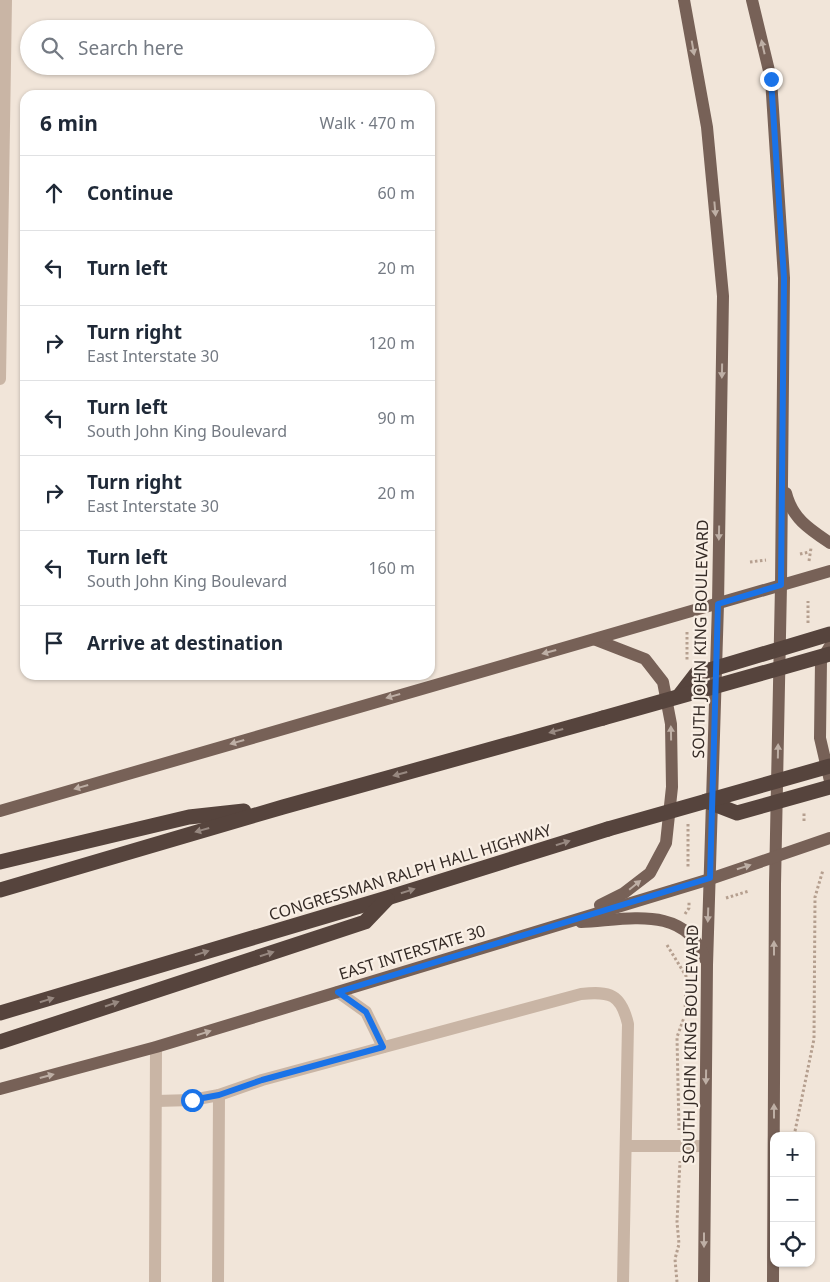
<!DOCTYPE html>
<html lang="en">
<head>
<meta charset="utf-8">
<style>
  :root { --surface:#fff; --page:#f6f6f7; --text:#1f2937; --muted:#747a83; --line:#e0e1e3 }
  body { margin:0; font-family:"Noto Sans",sans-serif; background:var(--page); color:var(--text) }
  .controls { position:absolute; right:15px; bottom:15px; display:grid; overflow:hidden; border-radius:10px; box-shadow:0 1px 4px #0004 }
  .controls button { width:45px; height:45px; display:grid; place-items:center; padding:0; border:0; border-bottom:1px solid var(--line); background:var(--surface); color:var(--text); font:25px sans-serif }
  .stop { position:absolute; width:15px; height:15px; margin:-11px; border:4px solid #1a73e8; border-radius:50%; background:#fff }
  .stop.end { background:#1a73e8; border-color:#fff; box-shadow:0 1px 5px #0008 }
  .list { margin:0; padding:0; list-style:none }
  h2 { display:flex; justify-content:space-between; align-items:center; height:65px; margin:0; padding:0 20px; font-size:21px }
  h2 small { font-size:16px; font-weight:400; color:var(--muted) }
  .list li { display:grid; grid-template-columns:32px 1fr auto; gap:15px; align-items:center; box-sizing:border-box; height:75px; padding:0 20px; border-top:1px solid var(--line) }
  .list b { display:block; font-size:19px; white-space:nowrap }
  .list p { margin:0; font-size:16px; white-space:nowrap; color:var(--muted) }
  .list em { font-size:16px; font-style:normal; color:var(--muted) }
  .icon { flex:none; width:28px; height:28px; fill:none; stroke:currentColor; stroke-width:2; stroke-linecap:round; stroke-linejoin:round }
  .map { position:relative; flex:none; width:830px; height:1282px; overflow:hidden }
  .search { position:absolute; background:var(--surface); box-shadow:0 1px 4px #0004; left:20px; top:20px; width:415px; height:55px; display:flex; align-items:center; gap:12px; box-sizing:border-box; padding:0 18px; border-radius:28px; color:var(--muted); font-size:19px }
  .panel { position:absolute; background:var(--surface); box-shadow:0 1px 4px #0004; left:20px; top:90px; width:415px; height:590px; border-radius:15px }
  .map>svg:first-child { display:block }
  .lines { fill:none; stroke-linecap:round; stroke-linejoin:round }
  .path { stroke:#b59f8f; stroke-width:3; stroke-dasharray:2.5 2.5; stroke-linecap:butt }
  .minor { stroke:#c9b5a5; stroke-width:12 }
  .major { stroke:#776157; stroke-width:12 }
  .highway { stroke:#56443d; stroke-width:15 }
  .highway-bridge { stroke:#56443d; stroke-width:15 }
  .oneway { fill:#beafa5 }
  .oneway2 { fill:#978880 }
  .route { stroke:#1a73e8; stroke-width:6 }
  .labels { text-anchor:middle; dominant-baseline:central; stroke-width:4.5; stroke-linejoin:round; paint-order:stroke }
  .street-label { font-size:16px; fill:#352b26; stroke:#f9efe5 }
</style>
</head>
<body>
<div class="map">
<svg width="830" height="1282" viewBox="0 0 830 1282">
  <rect width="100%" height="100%" fill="#f1e5d9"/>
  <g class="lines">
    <!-- path -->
    <g class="path">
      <polyline points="800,554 809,552"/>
      <polyline points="809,561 811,548"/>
      <polyline points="750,562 766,560"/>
      <polyline points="808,623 808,601"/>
      <polyline points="687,632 687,661"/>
      <polyline points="804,821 804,812"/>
      <polyline points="688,824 688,868"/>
      <polyline points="726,898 749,891"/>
      <polyline points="685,914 689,908 689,901"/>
      <polyline points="667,945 686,976 685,1015 677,1037 679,1130"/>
      <polyline points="794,1136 814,1039 815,897 823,870"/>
      <polyline points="677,1282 675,1259 679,1244 677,1222 680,1161"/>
    </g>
    <!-- minor -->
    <g class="minor">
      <polyline points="0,379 6,0"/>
      <polyline points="338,992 366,1012 383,1047"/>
      <path d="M156 1101 192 1100 219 1095 262 1080 581 994C610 991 621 994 628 1024L623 1282"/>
      <polyline points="626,1146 705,1146"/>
      <polyline points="155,1282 156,1047"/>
      <polyline points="218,1282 219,1095"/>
    </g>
    <!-- major -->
    <g class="major">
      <polyline points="684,0 707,127 723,296 718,604 707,965 704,1282"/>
      <polyline points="752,0 771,79 784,278 781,585 775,884 773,1282"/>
      <path d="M786 493C792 518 809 529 830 543"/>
      <polyline points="596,640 645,659 663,682 671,724 672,787 666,843 650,873 624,893 600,905"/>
      <polyline points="830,646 821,661 820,738 830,781"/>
      <polyline points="0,811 830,571"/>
      <path d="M581 922C628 920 685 904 705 959"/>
      <polyline points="0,1089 156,1047 710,879 830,838"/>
    </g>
    <!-- highway -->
    <g class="highway">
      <polyline points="0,862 189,817 244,811"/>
      <polyline points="0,890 283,807 603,718"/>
      <polyline points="0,1013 387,898 608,829"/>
      <polyline points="0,1042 365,922 387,899"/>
    </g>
    <!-- highway-bridge -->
    <g class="highway-bridge">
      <polyline points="679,696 696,674 830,634"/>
      <polyline points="603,718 830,654"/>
      <polyline points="706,801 737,813 830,787"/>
      <polyline points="608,829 830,766"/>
    </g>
  </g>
  <!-- one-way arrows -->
  <defs><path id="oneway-solid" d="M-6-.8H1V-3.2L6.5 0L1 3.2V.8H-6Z" transform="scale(1.25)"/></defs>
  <g class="oneway">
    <use href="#oneway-solid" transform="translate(763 47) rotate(-103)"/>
    <use href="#oneway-solid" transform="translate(693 48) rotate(80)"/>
    <use href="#oneway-solid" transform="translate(715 209) rotate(85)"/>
    <use href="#oneway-solid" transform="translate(722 371) rotate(91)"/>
    <use href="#oneway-solid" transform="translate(719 533) rotate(91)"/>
    <use href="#oneway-solid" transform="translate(549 652) rotate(165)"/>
    <use href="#oneway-solid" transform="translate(393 696) rotate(164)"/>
    <use href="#oneway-solid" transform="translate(671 733) rotate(-91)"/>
    <use href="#oneway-solid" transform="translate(237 742) rotate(164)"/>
    <use href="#oneway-solid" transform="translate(778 751) rotate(-89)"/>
    <use href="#oneway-solid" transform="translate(81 787) rotate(164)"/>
    <use href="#oneway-solid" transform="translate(744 867) rotate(-18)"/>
    <use href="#oneway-solid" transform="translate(635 885) rotate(-39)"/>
    <use href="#oneway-solid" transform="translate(708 915) rotate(92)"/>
    <use href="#oneway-solid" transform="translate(774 948) rotate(-90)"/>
    <use href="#oneway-solid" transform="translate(204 1033) rotate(-17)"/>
    <use href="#oneway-solid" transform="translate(47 1076) rotate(-15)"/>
    <use href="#oneway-solid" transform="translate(706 1077) rotate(91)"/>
    <use href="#oneway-solid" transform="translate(774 1111) rotate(-90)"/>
    <use href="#oneway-solid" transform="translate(704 1240) rotate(90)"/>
  </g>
  <g class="oneway2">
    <use href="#oneway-solid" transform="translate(556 731) rotate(165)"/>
    <use href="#oneway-solid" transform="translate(400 774) rotate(165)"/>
    <use href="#oneway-solid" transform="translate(202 830) rotate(164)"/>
    <use href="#oneway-solid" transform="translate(563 843) rotate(-17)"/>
    <use href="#oneway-solid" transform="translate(408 891) rotate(-17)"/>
    <use href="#oneway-solid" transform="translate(202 953) rotate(-17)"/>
    <use href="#oneway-solid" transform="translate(267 954) rotate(-18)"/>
    <use href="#oneway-solid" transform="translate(47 1000) rotate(-17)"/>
    <use href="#oneway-solid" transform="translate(112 1004) rotate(-19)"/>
  </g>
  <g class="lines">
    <!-- route -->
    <polyline class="route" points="192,1100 219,1095 262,1080 383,1047 366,1012 338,992 710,878 718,604 781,585 784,278 771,79"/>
  </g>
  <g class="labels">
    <!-- street labels -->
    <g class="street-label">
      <text transform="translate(700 639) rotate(-89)">SOUTH JOHN KING BOULEVARD</text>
      <text transform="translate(410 872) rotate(-17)">CONGRESSMAN RALPH HALL HIGHWAY</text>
      <text transform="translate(412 952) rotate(-17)">EAST INTERSTATE 30</text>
      <text transform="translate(690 1044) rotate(-89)">SOUTH JOHN KING BOULEVARD</text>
    </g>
  </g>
</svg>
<div class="controls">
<button>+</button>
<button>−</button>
<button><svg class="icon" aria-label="locate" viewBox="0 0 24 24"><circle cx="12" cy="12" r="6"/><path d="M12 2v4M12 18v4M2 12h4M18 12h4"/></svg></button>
</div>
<div class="stop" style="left:192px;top:1100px"></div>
<div class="stop end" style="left:771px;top:79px"></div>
<div class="search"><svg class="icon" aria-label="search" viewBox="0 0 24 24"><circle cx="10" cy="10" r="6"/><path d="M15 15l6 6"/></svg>Search here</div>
<section class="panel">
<h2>6 min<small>Walk · 470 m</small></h2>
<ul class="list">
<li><svg class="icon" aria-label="ahead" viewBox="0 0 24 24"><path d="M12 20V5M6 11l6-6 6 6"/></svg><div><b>Continue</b></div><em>60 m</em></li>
<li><svg class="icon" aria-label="left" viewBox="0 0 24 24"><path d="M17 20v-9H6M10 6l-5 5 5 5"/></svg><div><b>Turn left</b></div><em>20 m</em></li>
<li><svg class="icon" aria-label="right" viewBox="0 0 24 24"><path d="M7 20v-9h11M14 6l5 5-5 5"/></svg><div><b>Turn right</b><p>East Interstate 30</p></div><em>120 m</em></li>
<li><svg class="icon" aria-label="left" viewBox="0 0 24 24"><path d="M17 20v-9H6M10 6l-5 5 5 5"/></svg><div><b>Turn left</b><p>South John King Boulevard</p></div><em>90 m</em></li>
<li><svg class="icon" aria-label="right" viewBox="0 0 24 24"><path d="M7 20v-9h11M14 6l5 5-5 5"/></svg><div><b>Turn right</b><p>East Interstate 30</p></div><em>20 m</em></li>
<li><svg class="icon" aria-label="left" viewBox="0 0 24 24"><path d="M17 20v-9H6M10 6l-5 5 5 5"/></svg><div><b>Turn left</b><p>South John King Boulevard</p></div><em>160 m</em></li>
<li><svg class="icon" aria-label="arrive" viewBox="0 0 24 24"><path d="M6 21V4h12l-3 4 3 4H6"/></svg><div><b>Arrive at destination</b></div></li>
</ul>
</section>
</div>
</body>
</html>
